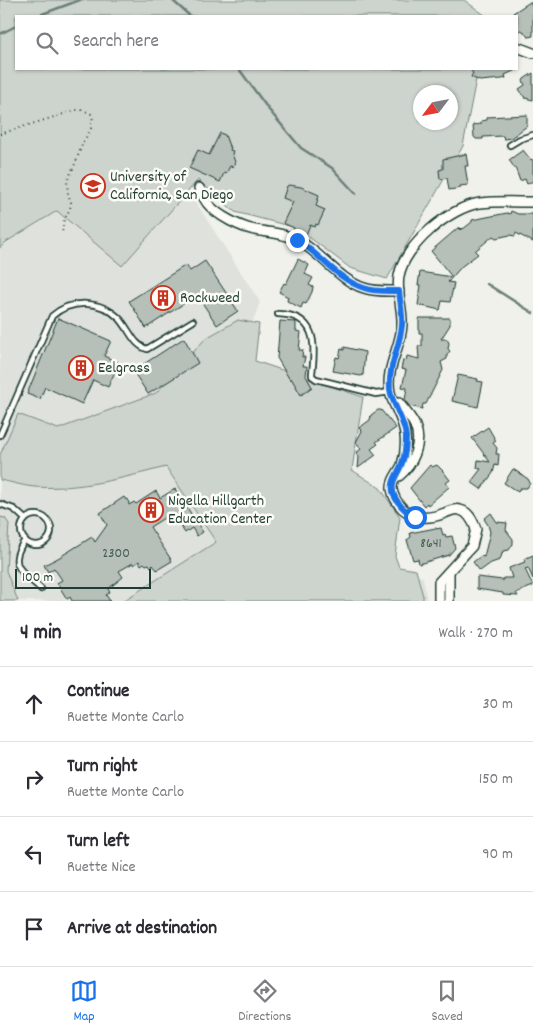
<!DOCTYPE html>
<html lang="en">
<head>
<meta charset="utf-8">
<style>
  :root { --surface:#fff; --page:#f2f2f3; --text:#2b2b33; --muted:#7c7c81; --line:#e1e1e2; --accent:#1a73e8 }
  body { margin:0; font-family:Dekko,sans-serif; background:var(--page); color:var(--text) }
  .compass { position:absolute; left:413px; top:85px; width:45px; height:45px; border-radius:50%; background:var(--surface); box-shadow:0 1px 4px #0004; rotate:238deg }
  .scale { position:absolute; left:15px; bottom:12px; width:136px; box-sizing:border-box; padding-left:5px; border:2px solid #1f3d34; border-top:0; font-size:14px; line-height:18px; white-space:nowrap; color:#1f3d34; -webkit-text-stroke:4px #fdfcf7; paint-order:stroke }
  .stop { position:absolute; width:15px; height:15px; margin:-11px; border:4px solid #1a73e8; border-radius:50%; background:#fff }
  .stop.end { background:#1a73e8; border-color:#fff; box-shadow:0 1px 5px #0008 }
  .list { margin:0; padding:0; list-style:none }
  h2 { display:flex; justify-content:space-between; align-items:center; height:65px; margin:0; padding:0 20px; font-size:21px }
  h2 small { font-size:16px; font-weight:400; color:var(--muted) }
  .list li { display:grid; grid-template-columns:32px 1fr auto; gap:15px; align-items:center; box-sizing:border-box; height:75px; padding:0 20px; border-top:1px solid var(--line) }
  .list b { display:block; font-size:19px; white-space:nowrap }
  .list p { margin:0; font-size:16px; white-space:nowrap; color:var(--muted) }
  .list em { font-size:16px; font-style:normal; color:var(--muted) }
  .icon { flex:none; width:28px; height:28px; fill:none; stroke:currentColor; stroke-width:2; stroke-linecap:round; stroke-linejoin:round }
  .map { position:relative; flex:none; width:533px; height:601px; overflow:hidden }
  .search { position:absolute; background:var(--surface); box-shadow:0 1px 4px #0004; left:15px; right:15px; top:15px; height:55px; display:flex; align-items:center; gap:12px; box-sizing:border-box; padding:0 18px; border-radius:0px; color:var(--muted); font-size:19px }
  .sheet { height:365px; background:var(--surface) }
  nav { display:flex; justify-content:space-around; align-items:center; box-sizing:border-box; height:70px; border-top:1px solid var(--line); background:var(--surface); font-size:14px; color:var(--muted) }
  nav a { display:grid; justify-items:center; gap:2px }
  nav .on { color:var(--accent) }
  .map>svg:first-child { display:block }
  .built { fill:#dfe2dc }
  .green { fill:#cdd3cd; stroke:#768880; fill-rule:evenodd }
  .lines { fill:none; stroke-linecap:round; stroke-linejoin:round }
  .stream { stroke:#6c8077; stroke-width:2.5 }
  .building { fill:#b6bfb8; stroke:#1f3d34 }
  .service-casing { stroke:#1f3d34; stroke-width:8 }
  .minor-casing { stroke:#1f3d34; stroke-width:12 }
  .path { stroke:#1f3d34; stroke-width:2; stroke-dasharray:1 4; stroke-linecap:butt }
  .service { stroke:#fdfcf7; stroke-width:4.5 }
  .minor { stroke:#fdfcf7; stroke-width:9 }
  .route { stroke:#1a73e8; stroke-width:6 }
  .labels { text-anchor:middle; dominant-baseline:central; stroke-width:5; stroke-linejoin:round; paint-order:stroke }
  .number-label { font-size:14px; fill:#455e55 }
  .poi-label { font-size:16px; fill:#1f3d34; stroke:#fdfcf7; text-anchor:start }
</style>
</head>
<body>
<div class="map">
<svg width="533" height="601" viewBox="0 0 533 601">
  <rect width="100%" height="100%" fill="#f0f1eb"/>
  <filter id="ink" filterUnits="userSpaceOnUse"><feTurbulence type="fractalNoise" baseFrequency=".02" numOctaves="2"/><feDisplacementMap in="SourceGraphic" scale="10" xChannelSelector="R" yChannelSelector="G"/><feConvolveMatrix kernelMatrix="1 2 1 2 8 2 1 2 1" color-interpolation-filters="sRGB"/></filter>
  <g filter="url(#ink)">
    <!-- built -->
    <polygon class="built" points="0,0 16,16 16,69 110,69 260,302 250,330 248,365 350,477 388,556 397,571 423,577 427,601 0,601"/>
    <!-- green -->
    <g class="green">
      <path d="M0 0H464L486 16H16V69H478L463 146 387 279 350 268 297 228 235 212 198 180 122 266 57 211 6 242 0 248ZM420 92H450V122H420Z"/>
      <path d="M238 320 259 324 255 361 363 397 352 470 380 488 400 517 395 556 399 567 416 570 423 596V601H123L216 542 166 467C123 478 79 490 34 487 23 486 11 482 0 480V455L18 414 58 429 156 393 206 338Z"/>
      <polygon points="0,517 5,518 9,524 6,571 18,601 0,601"/>
    </g>
    <g class="lines">
      <!-- stream -->
      <g class="stream">
        <polyline points="172,0 190,16"/>
        <polyline points="37,16 80,0"/>
        <polyline points="0,34 16,26"/>
        <polyline points="239,69 269,110 301,148 332,168 356,194"/>
        <polyline points="487,284 533,313"/>
      </g>
    </g>
    <!-- building -->
    <g class="building">
      <polygon points="530,2 533,8 533,36 528,37 522,30 517,31 517,16 513,13"/>
      <polygon points="469,69 518,69 505,75 506,78 502,79 480,81 471,77 473,73"/>
      <polygon points="533,73 533,100 525,98 519,89 525,85 523,81 524,79"/>
      <polygon points="527,115 527,126 511,138 504,139 503,136 483,137 483,139 476,139 474,137 473,125 481,124 481,121 487,120 487,117"/>
      <polygon points="220,133 225,135 229,146 231,147 230,150 233,151 232,154 235,162 233,167 230,166 226,174 224,173 220,182 189,168 198,150 209,155"/>
      <polygon points="523,150 530,159 533,160 533,181 527,184 525,179 520,181 516,170 509,160"/>
      <polygon points="466,154 468,166 465,166 468,185 460,186 461,188 449,190 447,178 440,179 439,170 443,169 443,159"/>
      <polygon points="289,185 301,187 319,195 316,206 325,210 318,225 316,224 315,227 310,225 305,237 293,231 294,228 283,223 293,202 283,198 287,186"/>
      <polygon points="511,211 518,214 533,214 533,242 516,233 515,236 510,235 496,238 493,236 475,251 478,254 462,266 448,282 454,283 450,302 442,301 440,310 418,305 421,285 418,285 420,272 452,277 431,251 459,227 460,230 462,228 463,229 472,222 472,220 507,213 510,214"/>
      <polygon points="298,259 309,265 305,274 313,278 309,285 313,287 312,292 306,304 303,303 301,308 287,301 288,297 279,292 284,283 286,284"/>
      <polygon points="205,261 238,311 217,325 197,295 146,328 129,301 186,265 190,271"/>
      <polygon points="58,318 111,341 104,356 119,363 108,387 93,380 82,404 45,387 40,399 27,394"/>
      <polygon points="419,318 450,318 450,325 441,339 447,339 449,343 448,349 450,351 447,355 447,359 441,362 443,370 426,404 423,404 422,409 409,406 405,400 407,388 402,387 406,370 401,369 403,360 406,361 407,356 419,359 418,346 422,346 422,333 419,333"/>
      <polygon points="280,321 296,322 296,331 301,332 299,350 303,350 302,357 305,357 303,366 307,366 306,376 312,387 301,395 291,378 290,380 277,358"/>
      <polygon points="184,338 198,363 148,394 133,371"/>
      <polygon points="344,347 365,352 363,375 361,376 333,371 336,357 339,358 341,349 344,350"/>
      <polygon points="458,375 478,379 477,381 483,382 478,407 452,401"/>
      <polygon points="378,410 381,410 396,428 376,442 378,444 371,449 376,455 358,468 359,457 356,453 361,449 356,442 362,431 359,428 370,420 371,415"/>
      <polygon points="488,427 496,441 493,443 497,448 496,454 499,454 498,466 495,465 493,473 481,489 471,482 481,469 477,468 478,460 490,462 472,438"/>
      <polygon points="430,465 432,467 437,465 443,471 450,480 446,483 449,487 428,505 427,503 424,506 410,488"/>
      <polygon points="513,469 528,479 530,483 527,488 520,488 518,492 504,483"/>
      <polygon points="175,489 203,532 197,536 192,528 185,533 172,513 150,527 172,561 157,570 153,565 151,567 149,564 146,565 144,563 141,565 139,561 134,565 133,563 119,571 123,577 108,589 110,592 106,595 110,601 72,601 70,597 67,599 57,583 62,580 54,568 48,572 44,565 58,558 92,537 95,542 107,525 100,513 124,497 126,500 128,499 129,505 134,502 136,504 156,491 160,498"/>
      <polygon points="491,513 497,522 507,523 506,530 513,539 513,544 509,550 503,551 500,560 491,563 480,571 473,562 481,556 484,557 490,532 488,525 484,519"/>
      <polygon points="436,528 436,529 441,528 443,535 445,534 446,537 452,536 455,548 449,555 419,564 418,559 413,560 407,540 411,537 410,533"/>
      <polygon points="533,555 533,579 528,568 525,569 533,586 516,593 518,596 503,595 503,593 477,589 477,577 503,580 503,578 512,578 509,568 525,562 524,559"/>
    </g>
    <g class="lines">
      <defs>
        <g id="service">
          <polyline points="510,145 520,139 533,135"/>
          <path d="M278 314C316 315 316 343 312 373V376L316 379 376 394 390 392"/>
          <path d="M0 435 52 316C72 299 100 300 119 318 129 328 133 345 147 349L193 321"/>
          <polyline points="0,504 14,509 25,519"/>
          <circle cx="36" cy="530" r="15"/>
          <path d="M25 540C6 566 23 572 41 589"/>
        </g>
        <g id="minor">
          <polyline points="517,47 533,53"/>
          <path d="M199 188C202 193 204 199 208 204 218 216 240 227 255 230 271 233 284 233 299 241 322 254 339 280 364 288 376 292 387 291 399 291"/>
          <path d="M399 476C412 465 423 444 415 426 412 418 404 410 399 403"/>
          <polyline points="449,572 449,601"/>
          <path d="M439 601V582L472 546 476 529C473 521 469 512 460 510 454 508 450 511 445 513 430 519 416 520 403 509 398 504 393 496 392 489 391 480 399 472 402 465 405 456 406 444 405 435 404 419 393 406 390 392 385 369 401 347 402 325 403 309 396 292 399 276 404 246 450 207 480 203 497 201 516 202 533 202"/>
        </g>
      </defs>
      <!-- service casing -->
      <use href="#service" class="service-casing"/>
      <!-- minor casing -->
      <use href="#minor" class="minor-casing"/>
      <!-- path -->
      <polyline class="path" points="0,134 76,110 83,110 91,114 93,120 91,128 82,145 75,164 67,181 68,194 71,202 70,209 64,220 62,233"/>
      <!-- service -->
      <use href="#service" class="service"/>
      <!-- minor -->
      <use href="#minor" class="minor"/>
    </g>
  </g>
  <g class="lines" filter="url(#ink)">
    <!-- route -->
    <path class="route" d="M297 240C320 254 338 280 364 288 375 292 387 291 399 291 400 302 403 314 402 325 400 347 388 366 390 389 392 405 405 420 406 437 406 445 405 455 402 463 400 469 396 475 394 480 388 496 403 510 415 517"/>
  </g>
  <!-- icons -->
  <defs>
    <symbol id="university-ring" viewBox="-11 -11 22 22"><circle r="9.5" fill="#fdfcf7" stroke="#c8321e" stroke-width="1.5"/><path d="M0-5L7-2L0 1L-7-2ZM-4 1L0 2.5L4 1V4Q0 6-4 4Z" fill="#c8321e"/></symbol>
    <symbol id="building-ring" viewBox="-11 -11 22 22"><circle r="9.5" fill="#fdfcf7" stroke="#c8321e" stroke-width="1.5"/><path d="M-4-6H4V6H1V3H-1V6H-4ZM-2.5-4.3h1.7v1.8h-1.7ZM.8-4.3h1.7v1.8H.8ZM-2.5-1h1.7V.8h-1.7ZM.8-1h1.7V.8H.8Z" fill="#c8321e"/></symbol>
  </defs>
  <g fill-rule="evenodd">
    <use href="#university-ring" x="79" y="172" width="28" height="28"/>
    <use href="#building-ring" x="149" y="284" width="28" height="28"/>
    <use href="#building-ring" x="67" y="354" width="28" height="28"/>
    <use href="#building-ring" x="137" y="496" width="28" height="28"/>
  </g>
  <g class="labels">
    <!-- number labels -->
    <g class="number-label">
      <text x="431" y="544">8641</text>
      <text x="116" y="554">2300</text>
    </g>
    <!-- poi labels -->
    <g class="poi-label">
      <text x="110" y="177">University of<tspan x="110" dy="18">California, San Diego</tspan></text>
      <text x="180" y="298">Rockweed</text>
      <text x="98" y="368">Eelgrass</text>
      <text x="168" y="501">Nigella Hillgarth<tspan x="168" dy="18">Education Center</tspan></text>
    </g>
  </g>
</svg>
<svg class="compass" viewBox="-18 -18 36 36"><path d="M0-13l5 13h-10z" fill="#e53935"/><path d="M0 13l5-13h-10z" fill="#7c7c81"/></svg>
<div class="scale">100 m</div>
<div class="stop" style="left:415px;top:517px"></div>
<div class="stop end" style="left:297px;top:240px"></div>
<div class="search"><svg class="icon" aria-label="search" viewBox="0 0 24 24"><circle cx="10" cy="10" r="6"/><path d="M15 15l6 6"/></svg>Search here</div>
</div>
<section class="sheet">
<h2>4 min<small>Walk · 270 m</small></h2>
<ul class="list">
<li><svg class="icon" aria-label="ahead" viewBox="0 0 24 24"><path d="M12 20V5M6 11l6-6 6 6"/></svg><div><b>Continue</b><p>Ruette Monte Carlo</p></div><em>30 m</em></li>
<li><svg class="icon" aria-label="right" viewBox="0 0 24 24"><path d="M7 20v-9h11M14 6l5 5-5 5"/></svg><div><b>Turn right</b><p>Ruette Monte Carlo</p></div><em>150 m</em></li>
<li><svg class="icon" aria-label="left" viewBox="0 0 24 24"><path d="M17 20v-9H6M10 6l-5 5 5 5"/></svg><div><b>Turn left</b><p>Ruette Nice</p></div><em>90 m</em></li>
<li><svg class="icon" aria-label="arrive" viewBox="0 0 24 24"><path d="M6 21V4h12l-3 4 3 4H6"/></svg><div><b>Arrive at destination</b></div></li>
</ul>
</section>
<nav>
<a class="on"><svg class="icon" aria-label="map" viewBox="0 0 24 24"><path d="M3 6l6-2 6 2 6-2v14l-6 2-6-2-6 2zM9 4v14M15 6v14"/></svg>Map</a>
<a><svg class="icon" aria-label="directions" viewBox="0 0 24 24"><path d="M12 3l9 9-9 9-9-9zM9 14v-3h6M13 9l2 2-2 2"/></svg>Directions</a>
<a><svg class="icon" aria-label="saved" viewBox="0 0 24 24"><path d="M7 4h10v16l-5-4-5 4z"/></svg>Saved</a>
</nav>
</body>
</html>
